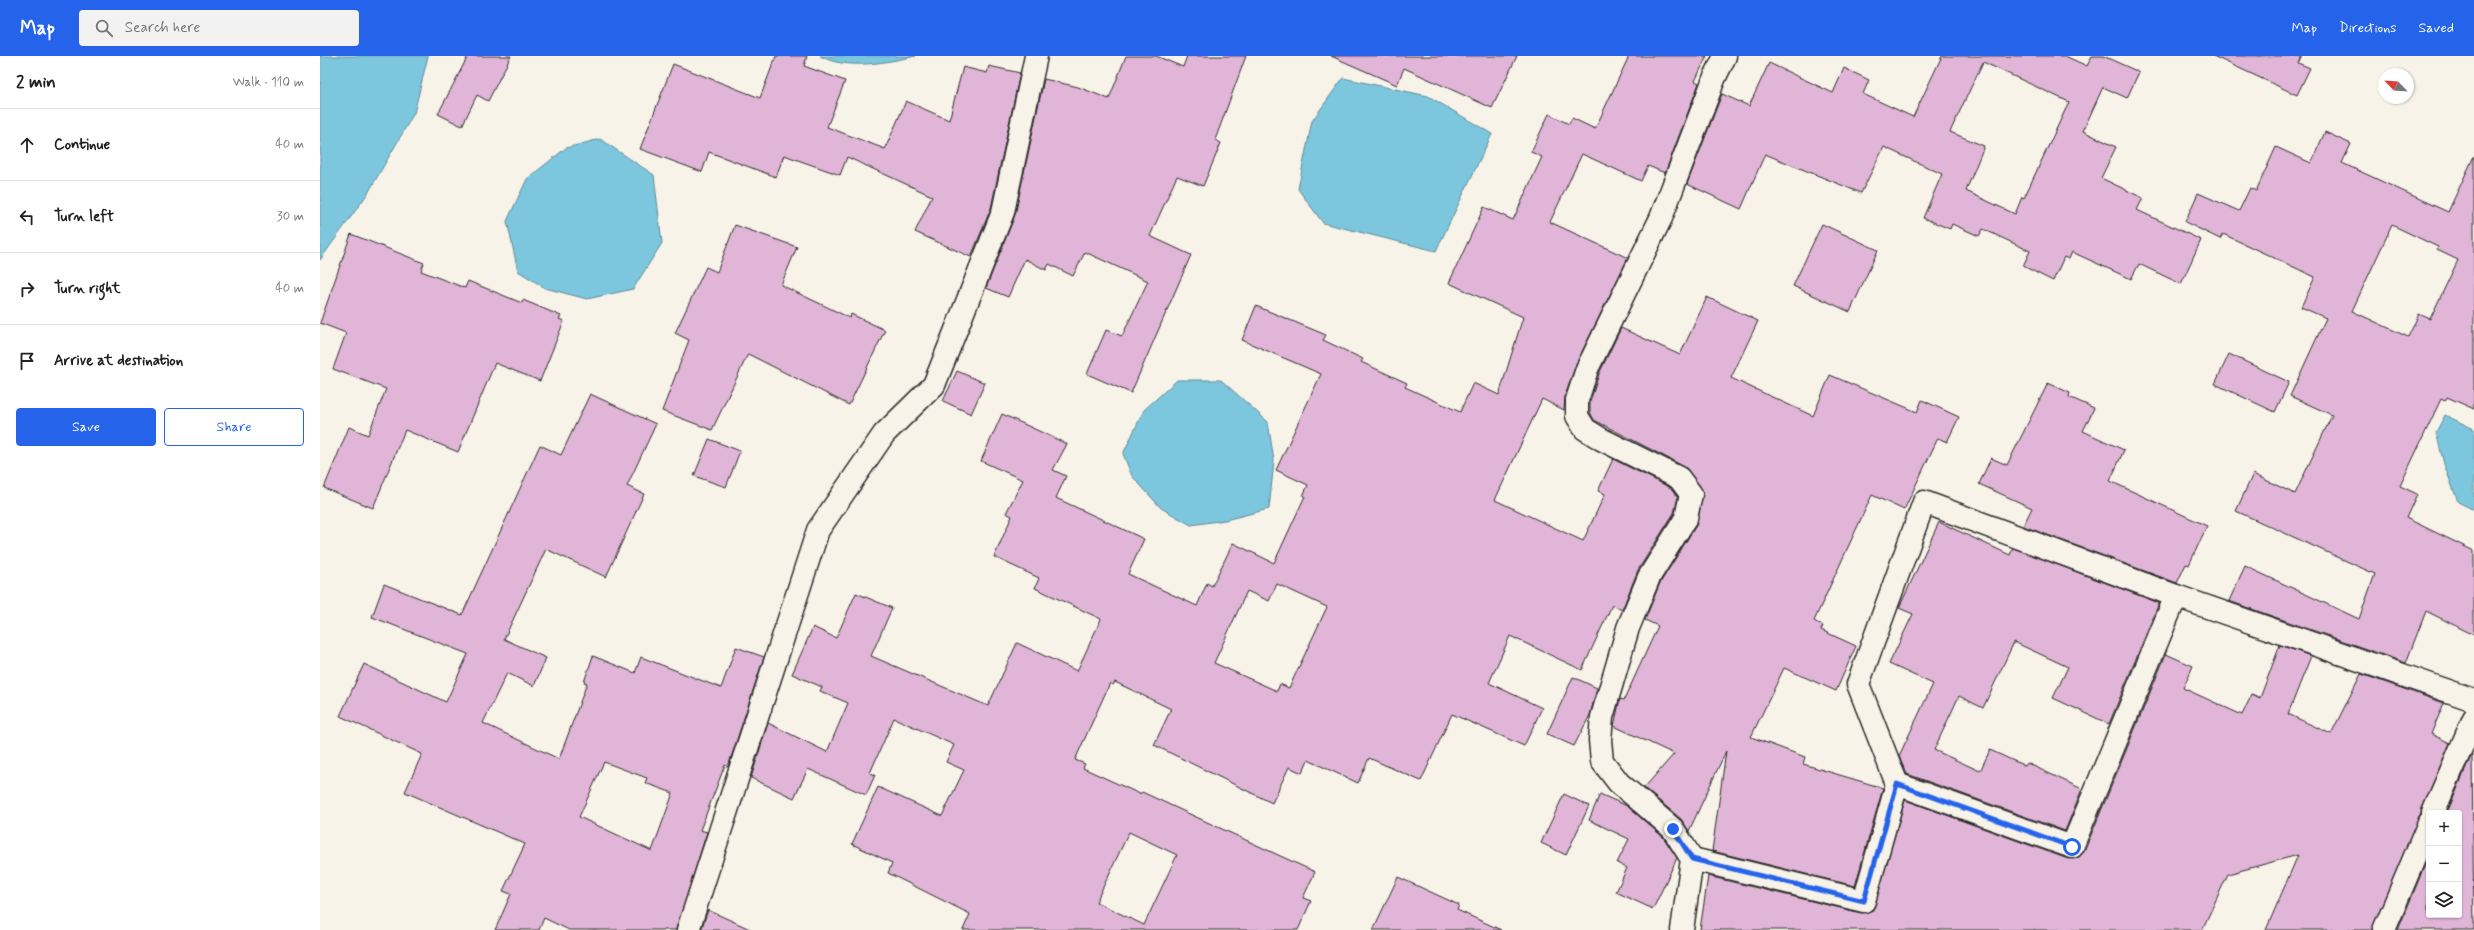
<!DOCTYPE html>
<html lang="en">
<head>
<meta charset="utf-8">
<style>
  :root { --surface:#fff; --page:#f2f2f2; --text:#202124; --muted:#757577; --line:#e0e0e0; --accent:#2563eb }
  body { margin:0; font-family:Mynerve,sans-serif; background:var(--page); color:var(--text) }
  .controls { position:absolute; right:12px; bottom:12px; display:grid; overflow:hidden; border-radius:4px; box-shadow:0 1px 3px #0004 }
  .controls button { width:36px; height:36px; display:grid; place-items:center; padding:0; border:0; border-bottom:1px solid var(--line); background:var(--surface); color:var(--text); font:20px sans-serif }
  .compass { position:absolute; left:2058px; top:12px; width:36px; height:36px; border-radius:50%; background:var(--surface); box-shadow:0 1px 3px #0004; rotate:295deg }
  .stop { position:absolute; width:12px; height:12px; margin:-9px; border:3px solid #2563eb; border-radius:50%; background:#fff }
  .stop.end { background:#2563eb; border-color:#fff; box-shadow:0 1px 4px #0008 }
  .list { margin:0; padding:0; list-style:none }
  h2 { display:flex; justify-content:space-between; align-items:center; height:52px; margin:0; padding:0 16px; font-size:17px }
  h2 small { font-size:13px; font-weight:400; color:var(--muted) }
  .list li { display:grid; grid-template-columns:26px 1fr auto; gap:12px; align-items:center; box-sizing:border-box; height:72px; padding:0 16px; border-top:1px solid var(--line) }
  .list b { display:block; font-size:15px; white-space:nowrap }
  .list em { font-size:13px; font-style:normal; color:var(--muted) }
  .actions { display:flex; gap:8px; padding:12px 16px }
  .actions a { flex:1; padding:9px 0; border:1px solid var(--accent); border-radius:4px; text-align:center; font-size:14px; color:var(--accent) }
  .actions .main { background:var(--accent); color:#fff }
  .icon { flex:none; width:22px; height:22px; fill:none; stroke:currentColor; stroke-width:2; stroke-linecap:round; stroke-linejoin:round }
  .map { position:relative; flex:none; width:2154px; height:874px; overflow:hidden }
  header { display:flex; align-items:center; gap:24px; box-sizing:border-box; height:56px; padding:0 20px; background:var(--accent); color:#fff }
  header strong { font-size:19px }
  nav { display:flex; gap:22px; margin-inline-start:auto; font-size:14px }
  .search { width:280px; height:36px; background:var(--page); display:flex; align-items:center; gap:10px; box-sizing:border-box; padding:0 14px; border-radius:4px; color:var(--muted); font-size:15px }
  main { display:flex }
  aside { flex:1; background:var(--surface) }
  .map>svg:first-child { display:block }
  .water { fill:#7dc7de; stroke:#5c8996 }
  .building { fill:#e1b5d8; stroke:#2b2b2b; fill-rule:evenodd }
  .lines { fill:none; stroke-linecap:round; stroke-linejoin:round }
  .minor-casing { stroke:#2b2b2b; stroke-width:25 }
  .minor { stroke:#f7f3e8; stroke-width:22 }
  .route { stroke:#2563eb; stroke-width:5 }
</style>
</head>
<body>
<header>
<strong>Map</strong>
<div class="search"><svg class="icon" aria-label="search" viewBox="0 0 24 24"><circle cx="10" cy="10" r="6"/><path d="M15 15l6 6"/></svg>Search here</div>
<nav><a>Map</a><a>Directions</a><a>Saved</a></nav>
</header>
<main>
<aside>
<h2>2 min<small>Walk · 110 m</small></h2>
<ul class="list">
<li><svg class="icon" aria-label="ahead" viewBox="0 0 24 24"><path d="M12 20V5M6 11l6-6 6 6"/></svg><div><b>Continue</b></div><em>40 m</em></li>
<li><svg class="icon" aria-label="left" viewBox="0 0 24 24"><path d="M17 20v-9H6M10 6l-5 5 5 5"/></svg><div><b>Turn left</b></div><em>30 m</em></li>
<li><svg class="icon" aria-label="right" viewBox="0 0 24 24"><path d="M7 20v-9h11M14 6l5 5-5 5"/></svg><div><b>Turn right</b></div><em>40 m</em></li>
<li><svg class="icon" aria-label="arrive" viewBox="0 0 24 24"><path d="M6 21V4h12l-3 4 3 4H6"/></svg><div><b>Arrive at destination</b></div></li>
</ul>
<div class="actions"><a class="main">Save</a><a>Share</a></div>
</aside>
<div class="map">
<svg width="2154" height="874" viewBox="0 0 2154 874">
  <rect width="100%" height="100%" fill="#f7f3e8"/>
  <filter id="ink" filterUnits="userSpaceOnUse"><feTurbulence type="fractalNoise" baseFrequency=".025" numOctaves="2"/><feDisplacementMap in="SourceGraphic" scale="8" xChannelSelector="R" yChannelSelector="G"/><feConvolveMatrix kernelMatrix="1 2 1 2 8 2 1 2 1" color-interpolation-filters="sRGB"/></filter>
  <g filter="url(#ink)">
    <!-- water -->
    <g class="water">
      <polygon points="0,0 108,0 94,57 48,137 0,204"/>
      <path d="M500 0H596C568 6 527 15 500 0Z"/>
      <polygon points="1023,22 1108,40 1172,78 1116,195 1003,167 978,133 992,65"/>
      <polygon points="280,83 334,119 342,187 313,233 267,243 225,232 198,215 187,165 207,123 246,92"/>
      <polygon points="857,324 901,324 948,366 954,405 949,453 905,464 871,469 841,452 812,420 803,398 824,354"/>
      <polygon points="2125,359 2154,373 2154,454 2138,446 2124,408 2116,376"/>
    </g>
    <!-- building -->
    <g class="building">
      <polygon points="148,0 191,0 168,45 157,39 142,70 118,58"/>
      <polygon points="456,0 487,0 484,10 525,25 507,71 565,93 586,45 629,64 643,11 667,17 669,10 700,17 671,152 651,201 595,176 612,140 527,101 520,119 464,99 456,121 389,96 382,116 320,93 353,8 440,42"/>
      <polygon points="806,0 836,0 863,11 867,0 926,0 895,84 901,87 883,130 857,120 830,180 871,199 811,337 767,318 786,274 802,280 828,225 765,196 753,220 729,208 726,214 705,203 688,241 666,232 695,159 724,23 758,31 789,43"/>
      <polygon points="1011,0 1197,0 1172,52 1084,12 1077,29"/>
      <path d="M1309 0H1387L1375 25 1379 27 1345 117 1328 110 1321 125 1262 98 1230 166 1308 202 1256 308 1245 340 1244 354 1222 343 1175 444 1263 485 1285 438 1278 435 1293 403 1351 432 1358 441 1354 457 1318 514 1302 554 1292 549 1262 614 1190 580 1169 627 1222 652 1204 690 1132 658 1101 725 1049 702 1038 727 988 704 982 717 969 711 952 747 834 689 851 653 795 626 793 629 790 627 755 704 765 708 763 712 820 738 822 736 995 816 983 842 991 845 978 874H643L650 858 568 817 572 807 532 788 558 731 622 760 644 714 626 706 634 689 574 662 550 717 555 719 546 739 488 713 474 742 431 722 448 667 507 696 528 647 500 635 502 631 472 618 493 571 516 582 536 537 572 552 551 600 668 650 697 587 757 615 781 563 715 532 719 522 674 501 692 460 686 457 703 424 661 405 682 358 747 388 733 414 746 420 736 442 824 483 808 518 877 550 887 527 892 530 913 487 954 507 985 440H983L988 429 956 414 1001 318 922 284 936 250 1006 279 1003 284 1043 303 1041 306 1087 327 1085 331 1140 356 1153 327 1179 339 1203 261 1129 227 1164 151 1193 164 1222 101 1211 96 1229 58 1249 68 1252 62 1275 73ZM957 528 1007 551 969 632 960 628 957 635 894 607 927 535 949 545ZM809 776 857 799 824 869 776 846Z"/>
      <path d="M1622 0H1745L1767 10 1772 0H1783L1819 16 1807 42 1783 31 1763 75 1796 91 1781 122 1823 142 1817 154 1881 184 1861 228 1819 208 1811 223 1752 196 1749 203 1744 201 1733 225 1703 210 1710 195 1663 173 1659 180 1632 168 1630 173 1603 162 1622 118 1564 91 1541 137 1445 98 1421 153 1367 128 1402 38 1429 50 1449 7 1513 37 1524 12 1549 24 1543 38 1593 61ZM1663 6 1749 46 1704 142 1702 141 1695 158 1646 135 1664 90 1630 76Z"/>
      <polygon points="1893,0 1982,0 1978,7 1990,12 1977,39"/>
      <path d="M2005 76 2031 88 2022 107 2128 156 2154 100V353L2127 341 2125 345 2121 343 2080 430 2097 438 2086 462 2154 495V579L2106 555 2086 607 1909 545 1925 510 2039 563 2055 518 1916 455 1933 418 1975 438 2012 359 1970 340 2006 262 1981 251 1995 221 1903 178 1900 183 1865 166 1878 137 1919 155 1930 132 1936 135 1956 91 1991 107ZM2072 169 2118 191 2117 194 2138 204 2110 263 2099 258 2088 281 2032 255Z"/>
      <polygon points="1502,168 1558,194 1530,256 1473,230"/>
      <polygon points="415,169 477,191 461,229 530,262 531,258 565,274 529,349 428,298 392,374 342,355 369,284 355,277 386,211 397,216"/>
      <polygon points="31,178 104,207 101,215 145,232 148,225 202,247 203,244 241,260 239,263 244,265 220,325 175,307 138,396 85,374 53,452 4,432 29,371 48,379 66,333 13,313 26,277 0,267"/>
      <polygon points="1387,241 1438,265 1411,322 1493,360 1510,319 1597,356 1602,344 1639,361 1627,386 1618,382 1584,454 1552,439 1494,565 1503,570 1501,574 1536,590 1516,635 1464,612 1431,681 1485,701 1483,708 1563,732 1535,830 1392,795 1406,695 1369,775 1361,763 1324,732 1354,698 1294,670 1300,643 1304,644 1338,570 1325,564 1340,527 1377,468 1383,436 1365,411 1274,364 1270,356 1270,346 1279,318 1301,272 1360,299"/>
      <polygon points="1909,298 1969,326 1955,356 1895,328"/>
      <polygon points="637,315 665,327 651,358 623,345"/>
      <polygon points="1728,327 1750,337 1749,341 1774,352 1763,375 1804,394 1790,425 1887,470 1869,509 1866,508 1857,527 1703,470 1712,452 1659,428 1671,402 1687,409"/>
      <path d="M270 338 336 368 307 430 324 438 286 521 226 493 184 583 226 602 214 630 187 617 163 667 239 703 267 627 264 626 273 600 315 617 321 601 401 632 416 591 444 601 408 711 405 709 380 774 387 776 356 874H249L224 862 219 874H175L191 838 183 835 205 788 85 736 102 698 20 660 44 608 126 646 148 598 52 561 64 528 142 559 220 389 241 399ZM284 706 327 722 325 727 353 737 332 795 259 761Z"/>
      <polygon points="389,383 420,395 406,431 374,420"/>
      <polygon points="1619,466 1690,499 1693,492 1839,547 1789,668 1733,642 1748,611 1694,586 1663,652 1639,640 1614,694 1660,715 1670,694 1705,710 1707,707 1762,733 1745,775 1587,718 1579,700 1613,628 1569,608 1593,558 1579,552"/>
      <polygon points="1960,589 1991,600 1968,658 2011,678 2041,618 2124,647 2111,678 2130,687 2052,874 1946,874 1978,799 1908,818 1882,874 1380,874 1388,820 1541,857 1553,854 1585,744 1748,803 1759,801 1764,796 1846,598 1873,610 1863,632 1922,659 1932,638 1940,642"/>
      <polygon points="1253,621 1277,632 1270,659 1254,690 1227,678"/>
      <polygon points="2152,698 2154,874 2078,874 2109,799 2109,859 2139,859 2139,757 2127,757"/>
      <polygon points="1244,738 1269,750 1246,799 1221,787"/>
      <polygon points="1280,738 1307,750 1343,781 1357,802 1333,853 1296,836 1307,812 1297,807 1309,783 1269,764"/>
      <polygon points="1078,821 1139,849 1137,854 1181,874 1053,874"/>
      <polygon points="388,854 432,874 381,874"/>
    </g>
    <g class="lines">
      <defs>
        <g id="minor">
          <polyline points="1577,728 1538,628 1604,446 1856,540"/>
          <polyline points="2113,757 2154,662"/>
          <polyline points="1372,803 1544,845 1577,728 1752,791 1856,540 2154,644"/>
          <polyline points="368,874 498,474 564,378 614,329 683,156 716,0"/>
          <polyline points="1362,874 1372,803 1353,773 1299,727 1282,705 1280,684 1282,661 1308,572 1329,521 1366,462 1371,438 1359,422 1281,383 1265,373 1257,360 1257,344 1267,313 1341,162 1394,23 1405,0"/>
          <polyline points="2064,874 2109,767"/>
        </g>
      </defs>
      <!-- minor casing -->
      <use href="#minor" class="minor-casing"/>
      <!-- minor -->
      <use href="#minor" class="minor"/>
    </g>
  </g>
  <g class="lines" filter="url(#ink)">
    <!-- route -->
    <polyline class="route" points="1353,773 1372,803 1544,845 1577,728 1752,791"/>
  </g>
</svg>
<div class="controls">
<button>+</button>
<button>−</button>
<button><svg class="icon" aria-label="layers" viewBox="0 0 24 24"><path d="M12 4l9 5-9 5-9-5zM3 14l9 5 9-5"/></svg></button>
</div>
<svg class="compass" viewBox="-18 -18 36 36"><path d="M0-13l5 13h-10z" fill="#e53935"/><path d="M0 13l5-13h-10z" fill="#757577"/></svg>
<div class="stop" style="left:1752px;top:791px"></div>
<div class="stop end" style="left:1353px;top:773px"></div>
</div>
</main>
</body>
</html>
